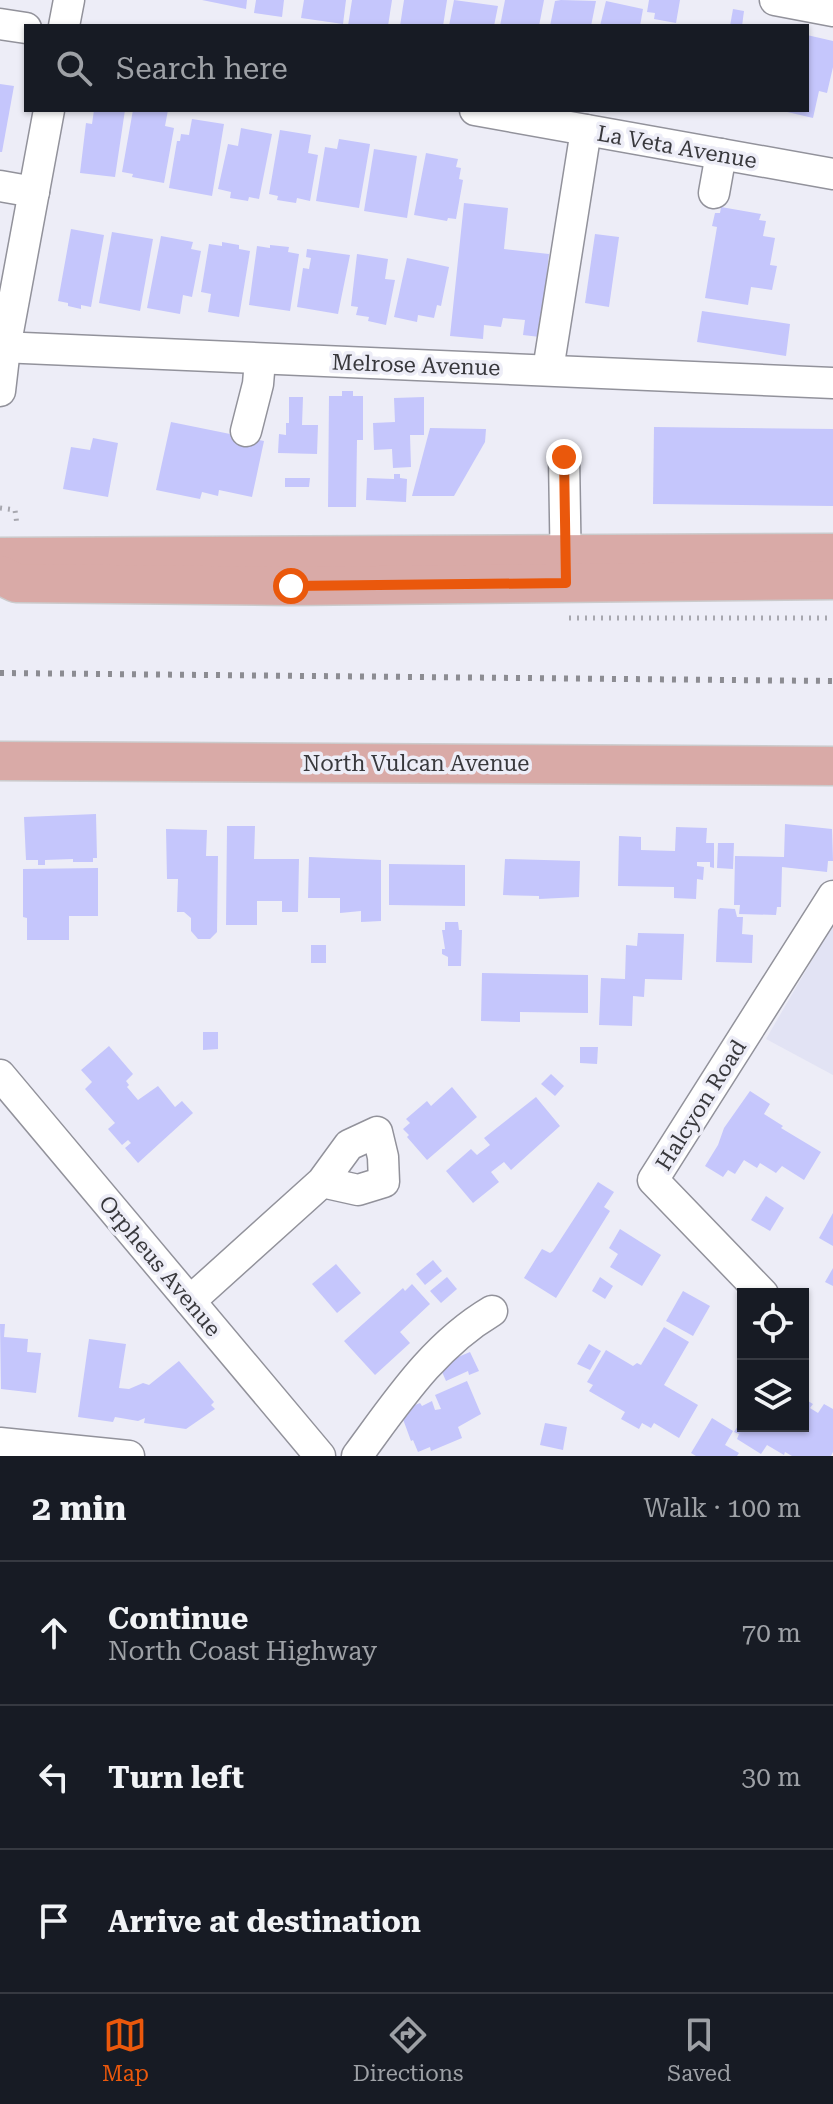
<!DOCTYPE html>
<html lang="en">
<head>
<meta charset="utf-8">
<style>
  :root { --surface:#171b24; --page:#20242c; --text:#f1f3f6; --muted:#9ea1a6; --line:#363941; --accent:#ea580c }
  body { margin:0; font-family:"Roboto Serif",serif; background:var(--page); color:var(--text) }
  .controls { position:absolute; right:24px; bottom:24px; display:grid; overflow:hidden; border-radius:0px; box-shadow:0 2px 6px #0004 }
  .controls button { width:72px; height:72px; display:grid; place-items:center; padding:0; border:0; border-bottom:2px solid var(--line); background:var(--surface); color:var(--text); font:40px sans-serif }
  .stop { position:absolute; width:24px; height:24px; margin:-18px; border:6px solid #ea580c; border-radius:50%; background:#fff }
  .stop.end { background:#ea580c; border-color:#fff; box-shadow:0 2px 8px #0008 }
  .list { margin:0; padding:0; list-style:none }
  h2 { display:flex; justify-content:space-between; align-items:center; height:104px; margin:0; padding:0 32px; font-size:34px }
  h2 small { font-size:26px; font-weight:400; color:var(--muted) }
  .list li { display:grid; grid-template-columns:52px 1fr auto; gap:24px; align-items:center; box-sizing:border-box; height:144px; padding:0 32px; border-top:2px solid var(--line) }
  .list b { display:block; font-size:30px; white-space:nowrap }
  .list p { margin:0; font-size:26px; white-space:nowrap; color:var(--muted) }
  .list em { font-size:26px; font-style:normal; color:var(--muted) }
  .icon { flex:none; width:44px; height:44px; fill:none; stroke:currentColor; stroke-width:2; stroke-linecap:round; stroke-linejoin:round }
  .map { position:relative; flex:none; width:833px; height:1456px; overflow:hidden }
  .search { position:absolute; background:var(--surface); box-shadow:0 2px 6px #0004; left:24px; right:24px; top:24px; height:88px; display:flex; align-items:center; gap:20px; box-sizing:border-box; padding:0 28px; border-radius:0px; color:var(--muted); font-size:30px }
  .sheet { height:536px; background:var(--surface) }
  nav { display:flex; justify-content:space-around; align-items:center; box-sizing:border-box; height:112px; border-top:2px solid var(--line); background:var(--surface); font-size:22px; color:var(--muted) }
  nav a { display:grid; justify-items:center; gap:4px }
  nav .on { color:var(--accent) }
  .map>svg:first-child { display:block }
  .built { fill:#e2e3f4 }
  .building { fill:#c5c6fc }
  .lines { fill:none; stroke-linecap:round; stroke-linejoin:round }
  .minor-casing { stroke:#92929b; stroke-width:33 }
  .major-casing { stroke:#cbcbcc; stroke-width:41 }
  .path { stroke:#a7a7af; stroke-width:5; stroke-dasharray:2 6; stroke-linecap:butt }
  .minor { stroke:#fff; stroke-width:30 }
  .major { stroke:#d9aaa7; stroke-width:38 }
  .rail { stroke:#8c8c92; stroke-width:6; stroke-dasharray:4 8; stroke-linecap:butt }
  .route { stroke:#ea580c; stroke-width:10 }
  .labels { text-anchor:middle; dominant-baseline:central; stroke-width:7; stroke-linejoin:round; paint-order:stroke }
  .street-label { font-size:22px; fill:#38383c; stroke:#ededf7 }
</style>
</head>
<body>
<div class="map">
<svg width="833" height="1456" viewBox="0 0 833 1456">
  <rect width="100%" height="100%" fill="#ededf7"/>
  <!-- built -->
  <polygon class="built" points="833,924 833,1075 766,1039"/>
  <!-- building -->
  <g class="building">
    <polygon points="202,0 247,0 246,9"/>
    <polygon points="256,0 284,0 282,17 254,13"/>
    <polygon points="304,0 346,0 343,24 301,18"/>
    <polygon points="352,0 392,0 388,26 348,26"/>
    <polygon points="404,0 447,0 443,26 400,26"/>
    <polygon points="454,0 498,6 494,26 449,26"/>
    <polygon points="505,0 544,0 539,26 500,26"/>
    <polygon points="561,0 596,1 591,26 550,26 555,1"/>
    <polygon points="649,0 680,0 676,23 654,19 655,13 647,12"/>
    <polygon points="606,1 643,9 640,26 600,26"/>
    <polygon points="733,9 744,11 742,26 730,26"/>
    <polygon points="807,35 833,41 833,67 827,93 819,91 813,118 783,111 807,110"/>
    <polygon points="0,84 14,86 2,152 0,152"/>
    <polygon points="94,110 125,110 115,177 80,173 86,123 92,124"/>
    <polygon points="133,110 168,110 165,126 174,128 164,183 132,177 133,174 122,172"/>
    <polygon points="192,119 224,124 212,196 169,188 177,141 180,141 181,134 189,135"/>
    <polygon points="241,128 272,134 259,199 249,197 248,201 230,198 231,192 218,189 228,144 238,146"/>
    <polygon points="280,130 311,135 308,153 318,155 310,201 297,198 296,203 277,200 278,196 269,194"/>
    <polygon points="339,139 370,144 359,208 316,201 325,147 337,149"/>
    <polygon points="374,149 417,156 407,218 364,211"/>
    <polygon points="426,153 458,159 456,167 461,168 459,179 463,180 456,219 448,218 447,221 414,215"/>
    <polygon points="464,203 508,208 504,249 549,254 540,337 523,335 525,320 503,318 501,327 484,325 483,339 450,336"/>
    <polygon points="721,207 761,214 759,220 766,221 763,236 775,238 770,265 777,266 772,290 751,287 748,305 705,298 717,227 712,226 715,213 720,213"/>
    <polygon points="71,229 104,235 91,307 81,305 81,309 68,306 68,303 58,301"/>
    <polygon points="112,232 153,239 140,311 99,303"/>
    <polygon points="595,234 619,237 609,307 585,303"/>
    <polygon points="161,236 193,242 191,249 201,251 192,297 183,295 180,314 147,308"/>
    <polygon points="222,242 239,245 239,249 250,251 239,317 208,312 211,294 201,292 209,244 222,246"/>
    <polygon points="270,245 289,247 288,252 299,254 290,311 249,305 257,246 270,248"/>
    <polygon points="307,249 350,255 338,314 297,307 303,268 309,269 311,258 306,257"/>
    <polygon points="357,254 388,259 385,279 395,280 386,325 368,321 369,317 356,315 358,307 351,306"/>
    <polygon points="407,258 449,267 441,306 437,305 434,318 418,315 417,322 394,317"/>
    <polygon points="702,311 790,324 786,356 697,342"/>
    <polygon points="342,391 353,391 353,396 363,396 363,440 357,440 356,507 328,507 329,396 342,396"/>
    <polygon points="289,397 303,397 302,425 318,425 317,454 278,453 279,434 286,435 286,423 289,423"/>
    <polygon points="424,397 424,435 410,435 411,467 393,468 392,449 374,450 373,423 395,422 394,398"/>
    <polygon points="171,422 264,441 252,497 219,490 218,496 202,492 200,499 156,490"/>
    <polygon points="654,427 833,429 833,506 653,504"/>
    <polygon points="430,428 486,429 485,442 454,496 412,496"/>
    <polygon points="93,438 118,443 108,497 63,489 71,447 90,450"/>
    <polygon points="394,474 400,474 400,478 407,479 406,502 366,500 367,478 394,479"/>
    <polygon points="285,478 310,478 309,487 285,487"/>
    <polygon points="96,814 97,858 93,858 93,862 73,862 73,859 45,860 45,865 38,865 38,860 26,860 24,817"/>
    <polygon points="785,824 832,829 833,861 828,861 827,872 782,867 781,907 777,907 776,915 739,914 740,905 734,905 735,856 784,857"/>
    <polygon points="227,826 255,826 254,859 299,859 298,912 282,912 282,901 257,901 257,925 226,925"/>
    <polygon points="676,827 707,828 706,843 714,843 714,868 710,867 710,862 697,862 697,866 704,867 703,880 697,879 696,899 674,898 674,887 618,886 619,836 641,837 641,850 675,851"/>
    <polygon points="166,829 207,830 206,856 218,856 217,932 210,939 198,939 191,931 191,918 184,912 177,912 178,879 167,879"/>
    <polygon points="718,843 734,843 733,869 717,868"/>
    <polygon points="309,857 381,860 381,921 361,922 361,911 340,913 340,898 308,898"/>
    <polygon points="505,859 580,861 579,897 539,899 539,896 503,895"/>
    <polygon points="389,864 465,865 465,906 389,905"/>
    <polygon points="98,868 98,916 69,916 69,940 27,940 27,918 23,917 23,869"/>
    <polygon points="720,908 735,909 737,917 743,917 742,934 753,935 752,963 716,962 718,910"/>
    <polygon points="445,922 458,922 459,930 462,930 461,966 448,966 448,957 442,954 442,949 445,949 442,930 445,930"/>
    <polygon points="638,933 684,934 682,980 645,979 644,997 633,996 632,1026 599,1025 601,978 625,979 626,945 637,946"/>
    <rect x="311" y="945" width="15" height="18"/>
    <polygon points="482,973 588,975 588,1013 520,1012 520,1022 481,1021"/>
    <polygon points="203,1032 218,1032 218,1049 203,1050"/>
    <polygon points="109,1046 133,1074 126,1081 129,1085 127,1087 138,1100 158,1086 175,1107 182,1101 193,1113 138,1163 125,1148 131,1143 128,1140 122,1145 108,1129 115,1123 85,1089 92,1082 81,1070"/>
    <polygon points="580,1047 598,1047 597,1064 580,1063"/>
    <polygon points="551,1074 564,1086 555,1096 541,1084"/>
    <polygon points="452,1087 477,1117 427,1160 407,1137 409,1135 403,1129 410,1123 406,1119 427,1101 431,1106"/>
    <polygon points="750,1091 770,1104 764,1114 783,1126 781,1128 821,1152 804,1180 782,1166 776,1173 760,1163 757,1168 744,1160 735,1174 728,1170 723,1177 705,1166 718,1145 724,1128"/>
    <polygon points="536,1097 560,1126 511,1170 504,1162 491,1172 499,1182 473,1203 446,1171 471,1149 477,1155 490,1145 484,1138"/>
    <polygon points="598,1182 614,1192 604,1207 610,1211 556,1298 524,1278 542,1249 550,1253 553,1251"/>
    <polygon points="766,1196 784,1208 770,1231 751,1220"/>
    <polygon points="833,1213 833,1246 819,1238"/>
    <polygon points="620,1229 661,1255 642,1286 610,1267 618,1254 609,1248"/>
    <polygon points="433,1260 442,1271 425,1285 416,1274"/>
    <polygon points="336,1264 361,1293 337,1313 312,1284"/>
    <polygon points="833,1268 833,1286 825,1282"/>
    <polygon points="447,1277 457,1289 441,1303 430,1291"/>
    <polygon points="600,1277 613,1286 605,1299 592,1291"/>
    <polygon points="412,1284 430,1304 400,1332 410,1343 375,1375 344,1341 403,1288 405,1291"/>
    <polygon points="683,1291 710,1306 693,1336 666,1321"/>
    <polygon points="0,1324 5,1324 4,1337 28,1339 27,1352 41,1353 36,1393 1,1389"/>
    <polygon points="664,1327 689,1342 664,1385 698,1405 679,1438 654,1423 651,1428 642,1423 639,1429 621,1419 625,1412 589,1391 593,1385 587,1382 606,1350 633,1366 637,1363 641,1365"/>
    <polygon points="89,1339 126,1344 119,1388 129,1389 143,1383 149,1385 179,1361 214,1402 211,1405 215,1409 186,1429 144,1423 145,1418 138,1421 115,1417 113,1422 78,1417"/>
    <polygon points="589,1344 601,1351 590,1370 577,1364"/>
    <polygon points="470,1352 479,1371 469,1375 468,1371 446,1381 439,1365"/>
    <polygon points="467,1381 481,1414 458,1427 462,1438 431,1451 430,1447 418,1452 413,1440 411,1441 400,1411 420,1403 422,1406 432,1401 435,1410 441,1409 435,1395"/>
    <polygon points="803,1398 813,1404 810,1408 818,1413 824,1404 833,1409 833,1452 831,1456 792,1456 785,1452 784,1455 767,1445 761,1454 737,1439 739,1434 734,1432 743,1418 743,1426 803,1426"/>
    <polygon points="712,1418 733,1431 725,1445 739,1453 737,1456 696,1456 691,1453"/>
    <polygon points="545,1423 567,1427 563,1450 540,1445"/>
  </g>
  <g class="lines">
    <defs>
      <g id="minor">
        <polyline points="775,0 833,11"/>
        <polyline points="0,24 26,28"/>
        <polyline points="64,26 69,0"/>
        <polyline points="475,110 833,174"/>
        <polyline points="0,186 34,192"/>
        <polyline points="714,193 721,154"/>
        <polyline points="0,347 833,383"/>
        <polyline points="548,370 586,130"/>
        <polyline points="0,391 5,348 49,110"/>
        <polyline points="246,431 258,384 260,360"/>
        <polyline points="564,457 566,577"/>
        <polyline points="0,1075 320,1456"/>
        <polyline points="763,1294 653,1180 833,896"/>
        <polyline points="190,1301 322,1182 349,1145 377,1132 383,1157 384,1182 358,1190 322,1182"/>
        <polyline points="0,1443 129,1456"/>
        <path d="M357 1456C397 1402 433 1346 492 1311"/>
      </g>
      <g id="major">
        <polyline points="0,557 833,553"/>
        <polyline points="0,575 16,583 291,586 833,580"/>
        <polyline points="0,761 833,766"/>
      </g>
    </defs>
    <!-- minor casing -->
    <use href="#minor" class="minor-casing"/>
    <!-- major casing -->
    <use href="#major" class="major-casing"/>
    <!-- path -->
    <g class="path">
      <polyline points="0,508 15,510 17,525"/>
      <polyline points="569,618 833,618"/>
    </g>
    <!-- minor -->
    <use href="#minor" class="minor"/>
    <!-- major -->
    <use href="#major" class="major"/>
    <!-- rail -->
    <polyline class="rail" points="0,673 833,681"/>
  </g>
  <g class="lines">
    <!-- route -->
    <polyline class="route" points="291,586 566,583 564,457"/>
  </g>
  <g class="labels">
    <!-- street labels -->
    <g class="street-label">
      <text transform="translate(677 147) rotate(10)">La Veta Avenue</text>
      <text transform="translate(416 365) rotate(2)">Melrose Avenue</text>
      <text x="416" y="763">North Vulcan Avenue</text>
      <text transform="translate(701 1105) rotate(-58)">Halcyon Road</text>
      <text transform="translate(160 1266) rotate(50)">Orpheus Avenue</text>
    </g>
  </g>
</svg>
<div class="controls">
<button><svg class="icon" aria-label="locate" viewBox="0 0 24 24"><circle cx="12" cy="12" r="6"/><path d="M12 2v4M12 18v4M2 12h4M18 12h4"/></svg></button>
<button><svg class="icon" aria-label="layers" viewBox="0 0 24 24"><path d="M12 4l9 5-9 5-9-5zM3 14l9 5 9-5"/></svg></button>
</div>
<div class="stop" style="left:291px;top:586px"></div>
<div class="stop end" style="left:564px;top:457px"></div>
<div class="search"><svg class="icon" aria-label="search" viewBox="0 0 24 24"><circle cx="10" cy="10" r="6"/><path d="M15 15l6 6"/></svg>Search here</div>
</div>
<section class="sheet">
<h2>2 min<small>Walk · 100 m</small></h2>
<ul class="list">
<li><svg class="icon" aria-label="ahead" viewBox="0 0 24 24"><path d="M12 20V5M6 11l6-6 6 6"/></svg><div><b>Continue</b><p>North Coast Highway</p></div><em>70 m</em></li>
<li><svg class="icon" aria-label="left" viewBox="0 0 24 24"><path d="M17 20v-9H6M10 6l-5 5 5 5"/></svg><div><b>Turn left</b></div><em>30 m</em></li>
<li><svg class="icon" aria-label="arrive" viewBox="0 0 24 24"><path d="M6 21V4h12l-3 4 3 4H6"/></svg><div><b>Arrive at destination</b></div></li>
</ul>
</section>
<nav>
<a class="on"><svg class="icon" aria-label="map" viewBox="0 0 24 24"><path d="M3 6l6-2 6 2 6-2v14l-6 2-6-2-6 2zM9 4v14M15 6v14"/></svg>Map</a>
<a><svg class="icon" aria-label="directions" viewBox="0 0 24 24"><path d="M12 3l9 9-9 9-9-9zM9 14v-3h6M13 9l2 2-2 2"/></svg>Directions</a>
<a><svg class="icon" aria-label="saved" viewBox="0 0 24 24"><path d="M7 4h10v16l-5-4-5 4z"/></svg>Saved</a>
</nav>
</body>
</html>
